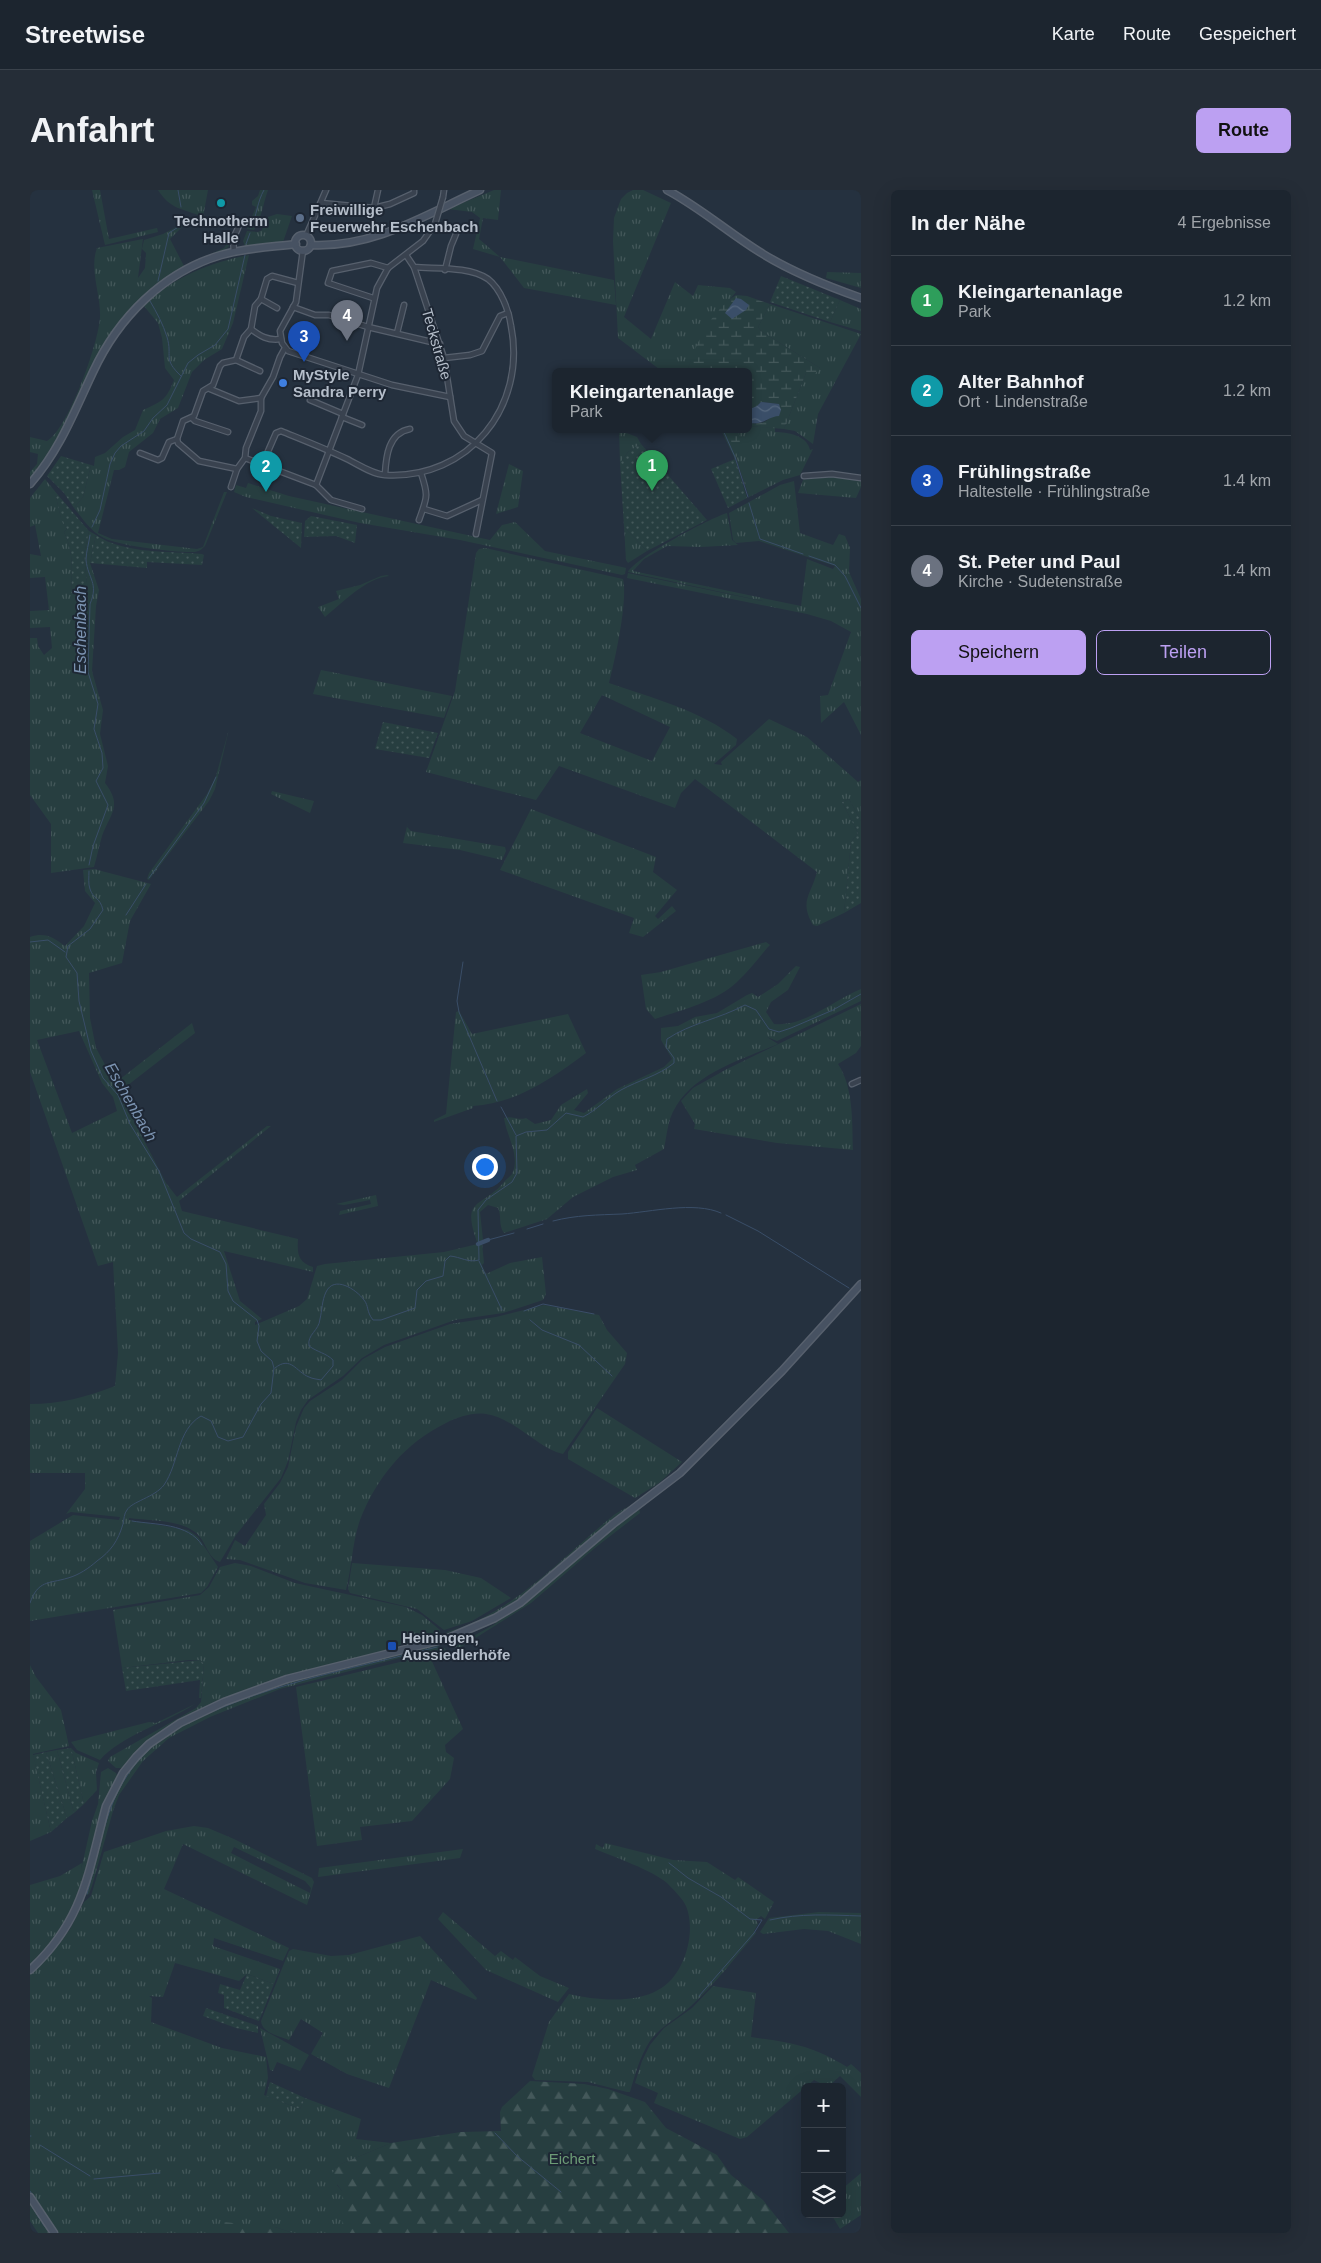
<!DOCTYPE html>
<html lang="de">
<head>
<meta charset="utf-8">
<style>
  :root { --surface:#1c252f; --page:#252d37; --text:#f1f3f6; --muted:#a0a5aa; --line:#3a424b; --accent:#bca0f2 }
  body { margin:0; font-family:Helvetica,sans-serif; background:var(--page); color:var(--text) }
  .controls { position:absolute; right:15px; bottom:15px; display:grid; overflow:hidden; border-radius:8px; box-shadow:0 5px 20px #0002 }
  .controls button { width:45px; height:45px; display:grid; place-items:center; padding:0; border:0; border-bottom:1px solid var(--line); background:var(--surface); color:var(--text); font:25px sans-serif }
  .you { position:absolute; left:454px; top:976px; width:18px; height:18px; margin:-12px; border:4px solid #fff; border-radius:50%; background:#1a73e8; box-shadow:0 0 0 8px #1a73e833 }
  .badge { display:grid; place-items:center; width:32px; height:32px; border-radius:50%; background:var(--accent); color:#fff; font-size:16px; font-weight:700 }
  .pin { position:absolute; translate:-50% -41px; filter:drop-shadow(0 1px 2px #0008) }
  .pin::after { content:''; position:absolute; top:26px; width:18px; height:15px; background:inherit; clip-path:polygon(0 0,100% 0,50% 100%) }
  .popup { position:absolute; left:522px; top:178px; width:200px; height:65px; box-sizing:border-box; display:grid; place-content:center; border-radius:8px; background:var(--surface); filter:drop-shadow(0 1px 4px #0005); font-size:16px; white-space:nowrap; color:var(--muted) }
  .popup b { font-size:19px; color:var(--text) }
  .popup::after { content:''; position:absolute; left:50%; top:100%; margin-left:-10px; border:10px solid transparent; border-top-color:var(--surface) }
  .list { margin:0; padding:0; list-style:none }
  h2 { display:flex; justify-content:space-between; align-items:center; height:65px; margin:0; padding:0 20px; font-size:21px }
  h2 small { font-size:16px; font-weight:400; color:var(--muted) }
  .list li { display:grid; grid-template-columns:32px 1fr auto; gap:15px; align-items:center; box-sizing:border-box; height:90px; padding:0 20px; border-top:1px solid var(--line) }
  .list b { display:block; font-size:19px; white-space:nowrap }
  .list p { margin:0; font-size:16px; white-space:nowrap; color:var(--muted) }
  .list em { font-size:16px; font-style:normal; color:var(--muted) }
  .actions { display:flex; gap:10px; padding:15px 20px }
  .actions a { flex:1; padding:11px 0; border:1px solid var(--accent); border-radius:8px; text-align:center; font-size:18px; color:var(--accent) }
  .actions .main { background:var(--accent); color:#111 }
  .icon { flex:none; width:28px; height:28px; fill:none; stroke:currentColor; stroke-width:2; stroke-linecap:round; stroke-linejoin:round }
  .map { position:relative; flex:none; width:831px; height:2043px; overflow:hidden; border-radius:8px }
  header { display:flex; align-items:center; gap:30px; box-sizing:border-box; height:70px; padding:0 25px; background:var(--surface); border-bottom:1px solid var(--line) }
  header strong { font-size:24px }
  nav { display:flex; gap:28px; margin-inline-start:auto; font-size:18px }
  .intro { display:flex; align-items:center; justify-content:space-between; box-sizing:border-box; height:120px; padding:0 30px }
  h1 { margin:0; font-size:35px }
  .button { padding:12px 22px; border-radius:8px; background:var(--accent); color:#111; font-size:18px; font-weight:700 }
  main { display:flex; gap:30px; padding:0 30px }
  aside { flex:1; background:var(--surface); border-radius:8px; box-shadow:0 5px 20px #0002 }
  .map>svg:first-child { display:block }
  .grass { fill:url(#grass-tufts); fill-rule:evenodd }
  .forest { fill:url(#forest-firs) }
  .wetland { fill:url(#wetland-marsh) }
  .garden { fill:url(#garden-dots) }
  .water { fill:url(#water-waves) }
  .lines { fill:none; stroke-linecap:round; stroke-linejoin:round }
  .stream { stroke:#3a4e68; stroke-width:1 }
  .canal { stroke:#3a4e68; stroke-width:4.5 }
  .street-casing { stroke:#57606d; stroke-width:7 }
  .secondary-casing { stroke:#57606d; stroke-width:9 }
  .street { stroke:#39424f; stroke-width:4.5 }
  .secondary { stroke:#475262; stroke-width:6 }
  .street-bridge-casing { stroke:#57606d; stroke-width:7; stroke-linecap:butt }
  .street-bridge { stroke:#39424f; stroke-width:4.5 }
  .culture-dot { fill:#0f9aa8; stroke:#1e2734; stroke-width:2 }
  .service-dot { fill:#5c6f8a; stroke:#1e2734; stroke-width:2 }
  .shop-dot { fill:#3f7fe0; stroke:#1e2734; stroke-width:2 }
  .transit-dot { fill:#1a4fb4; stroke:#1e2734; stroke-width:2 }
  .labels { text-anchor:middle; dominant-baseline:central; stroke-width:4; stroke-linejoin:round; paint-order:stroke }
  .poi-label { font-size:15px; font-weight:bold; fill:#b5beca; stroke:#1e2734; text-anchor:start }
  .street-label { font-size:15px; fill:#b5beca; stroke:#1e2734 }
  .park-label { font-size:15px; fill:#6c9b76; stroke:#1e2734 }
  .water-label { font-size:16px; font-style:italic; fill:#7c94b2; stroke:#1e2734 }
</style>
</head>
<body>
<header>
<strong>Streetwise</strong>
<nav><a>Karte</a><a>Route</a><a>Gespeichert</a></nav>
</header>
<div class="intro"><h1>Anfahrt</h1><a class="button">Route</a></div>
<main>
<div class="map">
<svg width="831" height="2043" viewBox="0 0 831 2043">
  <defs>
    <pattern id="grass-tufts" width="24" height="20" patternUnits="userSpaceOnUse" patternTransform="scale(1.25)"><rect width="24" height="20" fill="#273e40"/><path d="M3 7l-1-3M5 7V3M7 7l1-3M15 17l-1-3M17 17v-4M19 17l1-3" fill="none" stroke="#44585a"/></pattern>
    <pattern id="forest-firs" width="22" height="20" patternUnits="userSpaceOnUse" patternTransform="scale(1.25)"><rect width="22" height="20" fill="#273e40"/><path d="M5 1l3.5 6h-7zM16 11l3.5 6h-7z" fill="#44585a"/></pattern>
    <pattern id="wetland-marsh" width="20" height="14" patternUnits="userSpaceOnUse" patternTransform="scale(1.25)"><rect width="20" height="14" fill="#273e40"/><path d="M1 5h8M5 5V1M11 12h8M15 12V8" fill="none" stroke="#44585a"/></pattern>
    <pattern id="garden-dots" width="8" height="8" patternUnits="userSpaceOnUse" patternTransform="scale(1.25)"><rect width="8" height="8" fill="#273e40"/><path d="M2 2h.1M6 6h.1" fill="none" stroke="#44585a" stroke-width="1.8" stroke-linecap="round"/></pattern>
    <pattern id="water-waves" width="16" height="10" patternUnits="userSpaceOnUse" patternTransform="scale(1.25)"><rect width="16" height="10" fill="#3a4e68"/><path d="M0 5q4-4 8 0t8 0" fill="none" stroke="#54667c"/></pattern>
  </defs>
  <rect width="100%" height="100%" fill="#25313f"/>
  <!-- grass -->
  <g class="grass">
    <polygon points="62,0 70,0 79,49 127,38 128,42 75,55"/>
    <path d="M128 0H178L173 27C152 18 141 20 128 0Z"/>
    <path d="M230 0H238C233 14 232 27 224 40L217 39 226 17 222 15V11L228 6Z"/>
    <polygon points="464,0 471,0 468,30 453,28 449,49 470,67 584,90 586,115 494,98 470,67 443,59 450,28 442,22 418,19"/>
    <path d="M603 0H613L641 13 594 127 621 149 645 92 663 106 668 95 700 98 706 102C686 126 666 152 657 182H633L588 148 583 51 584 28 591 9 597 3Z"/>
    <polygon points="247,24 262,26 253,52 215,57 213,51 217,41 228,42 232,40 235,28"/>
    <path d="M150 35 153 36 140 49 154 76 194 58 199 51V56L195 60 175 67 151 80 89 134 26 256 0 290V282L7 274 8 264 0 262V247L17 251C38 240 69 152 70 127 71 105 59 79 67 58L113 49 108 88 115 78 116 63 112 59 114 50 133 44Z"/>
    <path d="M219 65 203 133 192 159 174 170 162 182 148 218 130 229 123 243 99 262 95 277 89 280H84L68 343 82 349 167 359 173 357 194 302H197L175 356C172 359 170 361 165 362 148 363 89 356 74 348 60 341 53 329 44 318L53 307 61 275 64 276 65 267 75 263 93 247 105 240 113 220C133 211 136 210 144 190L135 178 132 148 128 133 113 115C143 88 180 72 219 65Z"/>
    <polygon points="797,82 831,83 831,98 796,88"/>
    <polygon points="810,110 831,119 831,141 800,132"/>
    <polygon points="740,114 831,144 788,224 783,254 765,241 754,239 776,183 790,178 731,141 728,137"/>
    <path d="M718 236 745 238V242C757 242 777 245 780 260L783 259 770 285 753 290 719 307 706 268 709 262 708 240H718Z"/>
    <polygon points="589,240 607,247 611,254 598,262 590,273"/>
    <polygon points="479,274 493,281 488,317 466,324"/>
    <polygon points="800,286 831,291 831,297 826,308 768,303 773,290"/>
    <path d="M15 289 28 305 26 307 31 328 37 339 34 342C44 362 42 381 41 403H58L54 364 59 341 66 345 60 373 69 400 66 416 62 481 73 520 70 544 78 576 75 593C93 616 80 624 72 646 69 656 67 667 64 677L21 683V634L0 605V448H7L8 456 14 465 22 458 20 437 0 438V421L19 420 15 387 0 388V364L11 366 5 335 0 337V308Z"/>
    <path d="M764 291 770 343 803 355 809 344 815 346 820 358 819 382 831 409V545L814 512 791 533 790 506 798 505 821 442 801 431 777 424 597 388 598 383 751 415 598 382C605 368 680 328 697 323L702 350 708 355 671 357 637 356 614 369 603 381 771 416 777 369 803 379 805 376 729 351 706 353 703 350 699 323 750 295Z"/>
    <polygon points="218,293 259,306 460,350 472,335 485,332 515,361 592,377 596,378 595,384 592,385 430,350 330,333 216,307 204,302 206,295 216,298"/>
    <polygon points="594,337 617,361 598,373 596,370"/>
    <path d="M455 358 593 389C598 411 585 470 579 493 622 508 670 520 707 549L706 555 684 574 692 575 691 572 739 529 777 547 828 592 831 590V631L819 609 812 612 828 643 821 652 814 723 787 736 783 735C769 711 781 705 787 682L665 589 651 603 645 618 529 576 506 610 396 582 425 501 446 363 449 359ZM572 505 640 537 622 571 550 543Z"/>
    <path d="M357 385 359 386C336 388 312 413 295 427L288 417 309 409 306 401 330 395 351 386Z"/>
    <polygon points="291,480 422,506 414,528 283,504"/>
    <polygon points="199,539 185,599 179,611 119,690 117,689 119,683 177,604 186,586"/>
    <polygon points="242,601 284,611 280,623 241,604"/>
    <polygon points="501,619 626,667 623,682 647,700 625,726 628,729 642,716 646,721 613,747 599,743 604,728 470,680"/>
    <polygon points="378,632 377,637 381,641 475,657 476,661 472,670 430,660 373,653"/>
    <path d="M64 679 121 694 100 731 92 773 59 783 60 828 66 858 85 893 162 833 165 843 89 902 136 993 147 1007 237 936H241L149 1011 152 1021 268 1049C267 1064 268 1072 283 1077V1082L194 1061 210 1111 232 1129 225 1132V1135L269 1116 277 1109 287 1076 295 1074 414 1062 452 1053 454 1073 452 1075 456 1084 480 1073 512 1067 516 1104 513 1110 473 1123 425 1130 354 1155 332 1168 313 1186 278 1210 271 1220 266 1232 258 1271 251 1288 206 1345 190 1372C177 1368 176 1350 165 1342 148 1329 119 1331 99 1328V1330L158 1340 168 1347 188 1377 177 1397 171 1403 0 1431V1351L43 1325 89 1330 90 1327 41 1322 36 1324 55 1299V1283H0V1214C31 1214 56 1207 85 1196L88 1163 83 1072 68 1076 0 882V747C15 742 23 747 35 756L54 736 65 713 55 701 53 680ZM49 841 72 893 83 907 87 921 42 943 7 850Z"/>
    <path d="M736 752 740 755 738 757C728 769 718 782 707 792 686 812 651 820 625 829L616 819 611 785 631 782Z"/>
    <path d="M766 776 770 777 758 800 741 812 736 822 744 834C775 837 803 810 831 799V811L747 851 737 847 748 854C709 871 656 885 640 929 637 939 636 949 634 959L605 975 607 980 583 987 543 1007 517 1029 474 1043C468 1035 472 1026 468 1018L458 1015 450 1022 453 1050 447 1052C431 1007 451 1019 474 992 476 989 480 987 482 984 491 966 476 945 474 928 482 925 488 931 496 928L505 934 521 930 531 915 557 899 558 903 544 920 554 923 587 899 634 877 642 869 631 850V838L648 836 665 827 687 823 717 805 722 803 728 807 748 794Z"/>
    <path d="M831 814V856L826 863 808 874C824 898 822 933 823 960L747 953 664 939 665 934 651 911 663 898 697 879Z"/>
    <path d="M429 821 442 844 538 824 556 863C521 889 487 913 443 916V918L404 932V930L416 924 426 822Z"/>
    <polygon points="346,1005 348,1016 309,1025 310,1021 341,1014 340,1010 314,1015 306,1014"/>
    <path d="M514 1115 569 1125 577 1140 597 1163 595 1174 533 1264C509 1259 484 1228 456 1224 443 1222 428 1227 416 1233 375 1253 347 1287 330 1330 322 1353 322 1377 316 1400L275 1393 210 1370 196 1369 205 1350 215 1356 236 1325 234 1314 250 1293 258 1277 266 1237 274 1218 280 1211 312 1190 333 1169 355 1157 420 1134 466 1127Z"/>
    <polygon points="567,1218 652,1272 629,1293 605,1308 538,1269 538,1262"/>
    <path d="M605 1313 496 1406 473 1421 416 1444 417 1442C483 1424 533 1366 585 1324Z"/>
    <polygon points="609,1318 610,1323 566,1357 501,1413 428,1459 424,1457 463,1435 492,1415"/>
    <polygon points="205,1373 221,1376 265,1393 376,1417 392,1425 410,1440 410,1447 372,1454 330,1469 292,1478 154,1528 121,1549 94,1578 86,1578 78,1571 80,1567 166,1518 171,1512 174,1474 170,1470 159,1470 92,1478 83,1420 170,1405 179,1397 190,1377"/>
    <polygon points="322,1373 415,1380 451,1388 481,1408 442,1431 414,1440 387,1419 320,1403 318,1399"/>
    <path d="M405 1456 415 1458 418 1463 414 1465 397 1461 250 1499 180 1527 139 1548 113 1571 89 1605 83 1621 62 1696 59 1704 55 1705C69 1664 72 1621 96 1584 146 1506 319 1478 405 1456Z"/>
    <polygon points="399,1465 433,1539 415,1555 416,1562 424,1568 420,1589 382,1631 330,1637 332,1650 287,1656 266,1497"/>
    <polygon points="0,1475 6,1487 31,1520 39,1556 3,1564 21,1642 0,1651"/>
    <path d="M165 1514C138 1532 90 1546 70 1570L47 1560 41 1552 119 1532 126 1533Z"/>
    <polygon points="41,1558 46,1563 69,1573 66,1582 67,1600 54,1614"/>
    <polygon points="27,1560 44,1623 37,1628 16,1562"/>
    <path d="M78 1578 86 1583 88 1588C65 1627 62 1673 45 1715 36 1739 18 1758 0 1777V1695L30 1686 52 1673 51 1680 62 1631 68 1614 71 1582Z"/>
    <path d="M164 1636 178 1638 204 1649 282 1688 284 1692 277 1715 153 1654 134 1699 259 1758 253 1771 184 1748 183 1756 250 1779 244 1794 217 1784 209 1791 145 1773 133 1807 119 1806 122 1808 121 1832 192 1858 236 1867 238 1888 234 1905 270 1919 275 1908 331 1929 326 1949 361 1953 311 1974 307 1995 312 2001V2043H263L245 2037 189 2036 188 2043H27L0 2002V1782L22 1763 40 1739 54 1712 61 1706 74 1662 136 1641ZM204 1657 275 1691 281 1698 280 1703 201 1663Z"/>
    <path d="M575 1653 643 1670 677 1672 705 1690 708 1687 744 1712 735 1729 731 1726 726 1730 728 1734 724 1741 726 1743C705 1768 685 1794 661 1816 648 1828 631 1836 620 1851 610 1866 605 1885 600 1902H597L558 1892 505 1890 502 1886 519 1832 539 1804C564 1810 604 1814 628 1800 654 1787 667 1743 656 1716 653 1709 643 1699 637 1693 622 1680 584 1667 565 1659L566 1654 573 1658Z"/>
    <polygon points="433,1659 430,1668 288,1687 289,1678"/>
    <polygon points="413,1722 465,1766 471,1761 483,1770 485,1767 510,1786 539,1798 528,1812 456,1780 408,1729"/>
    <polygon points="789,1722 831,1723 831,1754 798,1741 774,1739 733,1744 730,1742 739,1728"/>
    <path d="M390 1746 447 1808 446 1810 401 1790 359 1898 317 1884 281 1864 293 1843 271 1829 259 1850C249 1846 232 1843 231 1831L259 1761 263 1759 301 1766 319 1765Z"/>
    <path d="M683 1796 726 1803 721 1847C762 1853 781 1855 817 1877L821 1874 831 1883V1907L810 1886 798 1897 784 1890 717 1947 710 1949 624 1913 628 1903 605 1893 612 1871 620 1855 634 1838 662 1818Z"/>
    <polygon points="230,1838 279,1865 270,1881 247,1872 243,1881 240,1880"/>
    <polygon points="831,1983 831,2025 810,2039 801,2024 812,2024 812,1999"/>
    <polygon points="0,2011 21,2043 8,2043 0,2031"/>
  </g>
  <!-- forest -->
  <g class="forest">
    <polygon points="500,1891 554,1894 578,1899 615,1912 636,1938 687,1965 701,1985 733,2010 759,2043 312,2043 312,2001 300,1985 311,1974 361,1953 431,1942 471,1941 470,1922 472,1917"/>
    <polygon points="193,2032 245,2037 263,2043 188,2043 188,2036"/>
  </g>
  <!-- wetland -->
  <g class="wetland">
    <path d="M706 105 717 106 740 114 728 137 731 141 790 178 784 185 776 183 754 239 718 236V233C737 235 740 230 749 214L731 212 727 216 718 220V182H657C666 153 680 122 706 105Z"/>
    <path d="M691 240H708C710 250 712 261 705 269Z"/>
  </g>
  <!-- garden -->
  <g class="garden">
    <polygon points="751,86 810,110 800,132 740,112"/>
    <polygon points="611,254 677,330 617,361 594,337 590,273 598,262"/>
    <polygon points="31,266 61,275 53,307 44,318 34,303 17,286"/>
    <polygon points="705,269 717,308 698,318 681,279"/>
    <path d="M28 305 59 341 54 364 58 404 41 403C42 381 44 362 34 342L37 339 31 329 26 307Z"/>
    <polygon points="222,318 241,326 272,333 271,358"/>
    <polygon points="281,326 327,335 325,353 306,346 274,347 275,331"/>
    <path d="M66 345C93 364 140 361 172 364L174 365 172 375 117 372V378L60 373Z"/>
    <polygon points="353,532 408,543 399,568 345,559"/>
    <polygon points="819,609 831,631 831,713 814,723 821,652 828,643 812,612"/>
    <polygon points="170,1470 174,1474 171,1508 169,1508 170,1490 96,1501 92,1478"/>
    <polygon points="41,1558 54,1614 44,1623 27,1560"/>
    <polygon points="16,1562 37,1628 21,1642 3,1565"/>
    <polygon points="217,1784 244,1794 229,1831 194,1818 194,1805 188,1803 190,1794 210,1800"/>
    <polygon points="176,1818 228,1836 228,1843 206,1838 173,1826"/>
    <polygon points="240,1892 275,1908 270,1919 236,1906"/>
  </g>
  <!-- water -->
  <g class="water">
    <polygon points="706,108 711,109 719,115 716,120 702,129 695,123"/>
    <path d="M731 212 749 214 751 220 749 226C736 227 736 235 718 233V220L727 216Z"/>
  </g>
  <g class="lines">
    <!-- stream -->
    <g class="stream">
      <polyline points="148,0 151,17"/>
      <path d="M221 38C227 25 227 12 234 0"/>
      <polyline points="216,54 220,43"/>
      <polyline points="128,91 139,43 153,34"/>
      <path d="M120 111C127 123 133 134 137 147 143 167 132 168 151 186"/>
      <polyline points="693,240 705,267 718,307"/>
      <polyline points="719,313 730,349 773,364"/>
      <polyline points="62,337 70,320 80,274 85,263 91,256 114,241 123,228 137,215 158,173 168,165 185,155 198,139 215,65"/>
      <polyline points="779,366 805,375 815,386 831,418"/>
      <path d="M59 675 63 656 78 615 66 591 73 578 72 563 64 539 68 514 58 482 60 414C69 393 58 389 56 370 56 362 59 353 60 345"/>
      <polyline points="119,688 174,613 186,587"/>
      <polyline points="96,725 116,694"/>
      <polyline points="0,752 18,750 35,762"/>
      <polyline points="433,772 427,811 429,822 467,911"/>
      <polyline points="471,917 486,945"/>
      <polyline points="696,1025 728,1041 819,1098"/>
      <path d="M523 1031C546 1025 568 1025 592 1024 621 1022 664 1011 691 1023"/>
      <polyline points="497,1039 513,1034"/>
      <polyline points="458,1050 484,1043"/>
      <polyline points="449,1071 472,1120"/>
      <polyline points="494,1121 513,1114 564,1124"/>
      <polyline points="500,1130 512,1140 549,1155 582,1186"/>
      <path d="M245 1178C261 1165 266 1182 279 1187 283 1189 287 1189 291 1190L303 1176V1170C296 1163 287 1162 279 1156 277 1144 289 1141 290 1129 292 1121 292 1110 296 1102 304 1085 326 1099 334 1110 339 1116 336 1121 343 1130H351L385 1118 387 1100 396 1091 413 1086 415 1071 420 1066C431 1067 438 1073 449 1070L448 1020 456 1010 482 992 487 983 486 946 496 942 517 940 536 923 553 927C567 920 577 908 591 900 609 890 628 886 644 873V868L636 857 637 849C661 833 689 829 715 815L726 820 739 839 749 842 761 838 803 820 831 804"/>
      <path d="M102 1331C126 1335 158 1333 172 1355"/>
      <path d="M0 1413C8 1390 18 1394 38 1388 49 1385 59 1378 67 1371 81 1361 88 1351 93 1334 94 1330 94 1323 97 1320 101 1312 125 1307 134 1295 149 1273 147 1240 171 1226L181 1231 188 1247 198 1251 213 1247 231 1214 241 1203 244 1178 242 1171 231 1161 227 1151 229 1136 227 1130 203 1111 198 1101 196 1074 190 1062 161 1049 154 1043 129 981 100 934 88 905 73 888 61 861 49 811 47 783 36 767 38 756 60 739 73 720C70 707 63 709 60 699 58 694 59 687 59 681"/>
      <path d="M146 1539C228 1495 318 1480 407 1457"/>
      <polyline points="639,1673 658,1688 691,1707 720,1729 732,1730 724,1743 669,1806"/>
      <path d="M57 1704C75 1642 76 1593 130 1550"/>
      <path d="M740 1730C770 1723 800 1725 831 1726"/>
      <polyline points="465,1943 487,1966 531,2002"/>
      <polyline points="0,1946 1,1946"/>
      <polyline points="10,1955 60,1986"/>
      <polyline points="64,1989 130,1983"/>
      <polyline points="0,2001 9,2015"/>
      <polyline points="3,2018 9,2028"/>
      <polyline points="12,2033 20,2043"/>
    </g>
    <!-- canal -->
    <polyline class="canal" points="448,1054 458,1050"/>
    <defs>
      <g id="street">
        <polyline points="413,7 414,0"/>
        <polyline points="291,13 344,18 360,14 384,3 384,0"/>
        <polyline points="344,18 348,0"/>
        <polyline points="276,46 296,0"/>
        <polyline points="273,60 266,112 250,141 252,153 258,161 362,195 420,207"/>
        <polyline points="204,62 203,49 208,38"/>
        <polyline points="384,77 414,168 424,231 434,246 462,263 446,344"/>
        <polyline points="415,80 421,56 426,44"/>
        <polyline points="343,108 298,93 302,81 341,73 358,78"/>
        <polyline points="231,109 247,118"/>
        <polyline points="263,117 285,125 299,125 338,137 410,154"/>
        <path d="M221 139C230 146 238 151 251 149"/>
        <polyline points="367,143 374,115"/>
        <polyline points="414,168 440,165 452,161 470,126 478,123"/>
        <polyline points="206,170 230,181"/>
        <polyline points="180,199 209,211 231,208"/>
        <polyline points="280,210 313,224"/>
        <polyline points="312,227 332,235"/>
        <polyline points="162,228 165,231 198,242"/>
        <polyline points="110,263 128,270 132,268 139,252 147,249"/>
        <polyline points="215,268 286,295 301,310 332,319"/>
        <path d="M232 275 246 243 251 241C273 250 296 259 317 269 329 275 342 284 355 285 439 290 497 216 481 136 479 121 471 99 458 89 439 76 406 79 384 77L376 65"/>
        <polyline points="207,279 169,271 148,253 147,249 153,231 164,226 173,201 183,195 190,176 193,173 206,170 214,147 221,139 225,116 231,109 237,89 242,86 268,93"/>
        <path d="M355 284C356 267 358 243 380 239"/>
        <polyline points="774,286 802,284 831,288"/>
        <polyline points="286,295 328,185 347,98 358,78 393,51 405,34"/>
        <polyline points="201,297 207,279 215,268 216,258 231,221 231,208 243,187 250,167 255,158"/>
        <polyline points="394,319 417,326 452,310"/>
        <path d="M389 330C397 307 399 307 391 283"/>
        <polyline points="822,894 831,890"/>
      </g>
      <g id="secondary">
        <path d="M637 0C671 18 700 44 733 64 764 83 797 96 831 108"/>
        <circle cx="273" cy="53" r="8"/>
        <path d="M281 55C344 58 395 25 450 0"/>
        <path d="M0 294C30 260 44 222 63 182 88 128 133 82 191 65 215 58 241 57 266 54"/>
        <path d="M0 1780C54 1730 58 1683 76 1616L93 1583 106 1567 119 1554 150 1533 194 1512 257 1489 416 1449 465 1428 490 1413 583 1334 650 1283 752 1181 831 1094"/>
        <polyline points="0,2007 24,2043"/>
      </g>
    </defs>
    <!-- street casing -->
    <use href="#street" class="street-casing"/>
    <!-- secondary casing -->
    <use href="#secondary" class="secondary-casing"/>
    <!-- street -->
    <use href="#street" class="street"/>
    <!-- secondary -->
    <use href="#secondary" class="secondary"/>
    <defs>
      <polyline id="street-bridge" points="405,34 413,7"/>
    </defs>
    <!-- street-bridge casing -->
    <use href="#street-bridge" class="street-bridge-casing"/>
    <!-- street-bridge -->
    <use href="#street-bridge" class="street-bridge"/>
  </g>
  <!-- markers -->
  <circle class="culture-dot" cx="191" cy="13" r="5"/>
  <circle class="service-dot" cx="270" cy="28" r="5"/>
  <circle class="shop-dot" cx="253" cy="193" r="5"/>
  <rect class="transit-dot" x="357" y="1451" width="10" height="10" rx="2.5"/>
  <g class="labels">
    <!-- poi labels -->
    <g class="poi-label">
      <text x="280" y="19">Freiwillige<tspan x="280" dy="17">Feuerwehr Eschenbach</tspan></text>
      <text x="191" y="30" text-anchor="middle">Technotherm<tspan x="191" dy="17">Halle</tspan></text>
      <text x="263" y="184">MyStyle<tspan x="263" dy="17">Sandra Perry</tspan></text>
      <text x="372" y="1447">Heiningen,<tspan x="372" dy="17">Aussiedlerhöfe</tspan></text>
    </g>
    <!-- street labels -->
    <g class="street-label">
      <text transform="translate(407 154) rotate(74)">Teckstraße</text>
    </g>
    <!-- park labels -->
    <g class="park-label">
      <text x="542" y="1968">Eichert</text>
    </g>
    <!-- water labels -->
    <g class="water-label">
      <text transform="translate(50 440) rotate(-90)">Eschenbach</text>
      <text transform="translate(101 912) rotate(60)">Eschenbach</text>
    </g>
  </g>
</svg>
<div class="controls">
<button>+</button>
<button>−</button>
<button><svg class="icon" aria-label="layers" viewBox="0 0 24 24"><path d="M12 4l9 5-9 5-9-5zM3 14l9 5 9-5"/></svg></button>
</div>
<div class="you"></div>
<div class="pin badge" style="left:622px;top:301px;background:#2e9e5b">1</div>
<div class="popup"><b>Kleingartenanlage</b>Park</div>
<div class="pin badge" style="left:236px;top:302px;background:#0f9aa8">2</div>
<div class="pin badge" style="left:274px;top:172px;background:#1a4fb4">3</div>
<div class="pin badge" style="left:317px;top:151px;background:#6b7280">4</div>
</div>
<aside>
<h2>In der Nähe<small>4 Ergebnisse</small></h2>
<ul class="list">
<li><span class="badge" style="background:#2e9e5b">1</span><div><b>Kleingartenanlage</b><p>Park</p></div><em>1.2 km</em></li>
<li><span class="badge" style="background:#0f9aa8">2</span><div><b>Alter Bahnhof</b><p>Ort · Lindenstraße</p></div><em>1.2 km</em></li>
<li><span class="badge" style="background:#1a4fb4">3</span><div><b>Frühlingstraße</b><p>Haltestelle · Frühlingstraße</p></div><em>1.4 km</em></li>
<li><span class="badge" style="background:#6b7280">4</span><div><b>St. Peter und Paul</b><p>Kirche · Sudetenstraße</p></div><em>1.4 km</em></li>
</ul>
<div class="actions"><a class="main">Speichern</a><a>Teilen</a></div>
</aside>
</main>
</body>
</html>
